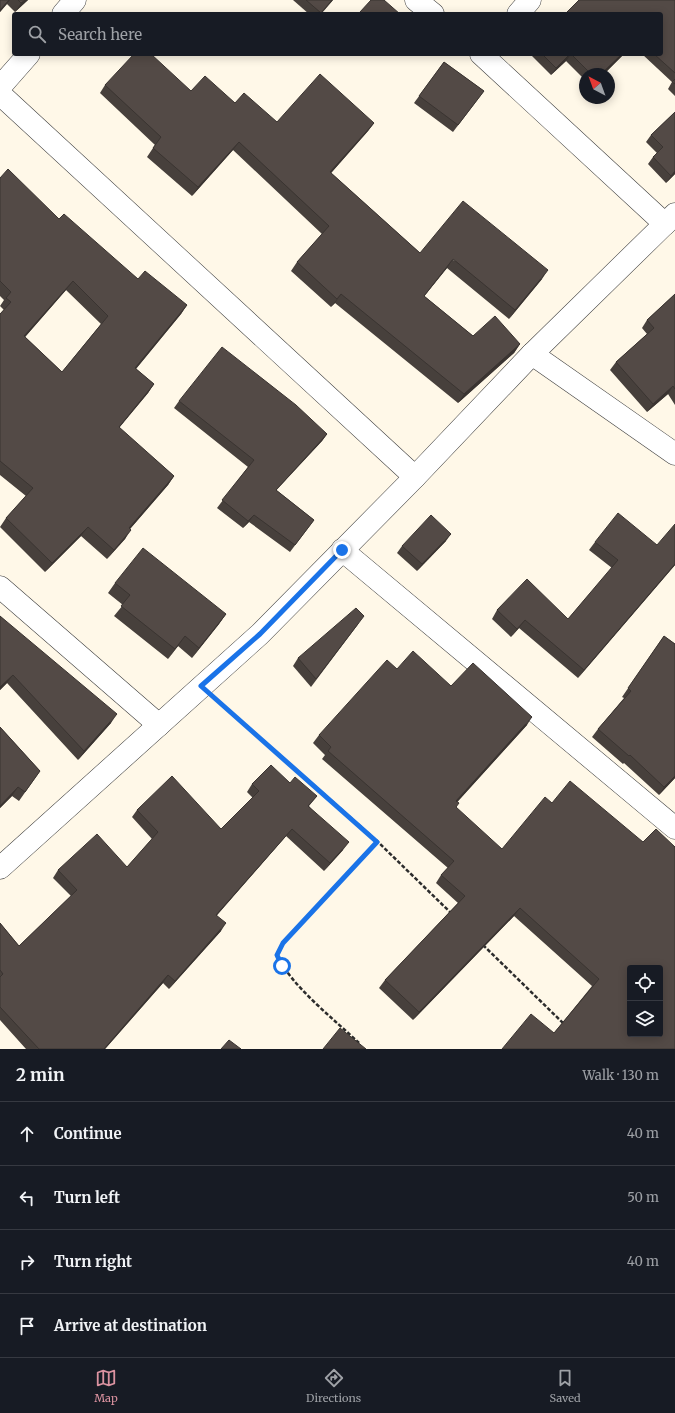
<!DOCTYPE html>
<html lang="en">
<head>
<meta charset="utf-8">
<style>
  :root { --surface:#171b24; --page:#20242c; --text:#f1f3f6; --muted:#9ea1a6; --line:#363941; --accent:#db92a0 }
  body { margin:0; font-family:Merriweather,serif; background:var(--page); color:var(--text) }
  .controls { position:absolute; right:12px; bottom:12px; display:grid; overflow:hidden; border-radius:4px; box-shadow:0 2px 10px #0003 }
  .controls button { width:36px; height:36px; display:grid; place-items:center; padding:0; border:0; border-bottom:1px solid var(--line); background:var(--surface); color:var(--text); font:20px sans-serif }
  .compass { position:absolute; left:579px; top:68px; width:36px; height:36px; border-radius:50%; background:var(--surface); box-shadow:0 2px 10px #0003; rotate:319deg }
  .stop { position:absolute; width:12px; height:12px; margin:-9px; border:3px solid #1a73e8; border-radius:50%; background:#fff }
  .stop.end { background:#1a73e8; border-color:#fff; box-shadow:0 1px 4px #0008 }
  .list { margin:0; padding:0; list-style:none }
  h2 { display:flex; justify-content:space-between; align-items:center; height:52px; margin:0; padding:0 16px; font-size:17px }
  h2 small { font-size:13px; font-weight:400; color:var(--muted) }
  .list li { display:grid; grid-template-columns:26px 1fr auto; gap:12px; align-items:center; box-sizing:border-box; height:64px; padding:0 16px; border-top:1px solid var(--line) }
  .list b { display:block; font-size:15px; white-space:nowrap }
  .list em { font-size:13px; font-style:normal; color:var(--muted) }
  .icon { flex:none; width:22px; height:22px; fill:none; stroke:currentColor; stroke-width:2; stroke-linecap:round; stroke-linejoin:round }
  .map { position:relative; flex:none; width:675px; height:1049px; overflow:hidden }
  .search { position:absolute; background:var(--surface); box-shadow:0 2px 10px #0003; left:12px; right:12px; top:12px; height:44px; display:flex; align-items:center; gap:10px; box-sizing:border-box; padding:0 14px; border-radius:4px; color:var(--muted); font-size:15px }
  .sheet { height:308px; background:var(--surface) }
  nav { display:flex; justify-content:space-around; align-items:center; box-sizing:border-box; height:56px; border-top:1px solid var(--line); background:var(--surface); font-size:11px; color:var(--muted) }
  nav a { display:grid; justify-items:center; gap:2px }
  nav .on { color:var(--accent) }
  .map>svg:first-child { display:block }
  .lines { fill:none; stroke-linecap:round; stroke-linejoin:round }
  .minor-casing { stroke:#3d3d3d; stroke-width:23 }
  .path { stroke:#2c2c2c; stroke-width:2.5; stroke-dasharray:4 2; stroke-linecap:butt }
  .minor { stroke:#fff; stroke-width:22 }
  .wall { fill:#47403c; fill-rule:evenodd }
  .shaded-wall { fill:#3a3431 }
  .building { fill:#534a46; stroke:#3a3431; fill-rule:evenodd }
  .route { stroke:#1a73e8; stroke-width:5 }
</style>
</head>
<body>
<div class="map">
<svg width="675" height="1049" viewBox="0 0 675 1049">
  <rect width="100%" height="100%" fill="#fff8e8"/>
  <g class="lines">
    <defs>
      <g id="minor">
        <polyline points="416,0 433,14"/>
        <polyline points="63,14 75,0"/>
        <polyline points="518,14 530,0"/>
        <polyline points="481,54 665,224"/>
        <polyline points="0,87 29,54"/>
        <polyline points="0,94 415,477"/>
        <polyline points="532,354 675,454"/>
        <polyline points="342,550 675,828"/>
        <polyline points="0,587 159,725"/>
        <polyline points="0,868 260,634 415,477 532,354 675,214"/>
      </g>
    </defs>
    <!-- minor casing -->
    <use href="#minor" class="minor-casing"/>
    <!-- path -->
    <g class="path">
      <polyline points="223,705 377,841 451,913"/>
      <polyline points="483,945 564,1024"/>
      <path d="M359 1043C335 1020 290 985 277 955L283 943 377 841"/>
    </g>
    <!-- minor -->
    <use href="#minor" class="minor"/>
  </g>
  <!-- wall -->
  <g class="wall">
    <polygon points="0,0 28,0 15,12 7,4 0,12"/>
    <polygon points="293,0 333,0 321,14 309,14"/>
    <polygon points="675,0 675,96 668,89 672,82 642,54 661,54"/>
    <polygon points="530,54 624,54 604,74 585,74 585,80 566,61 551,75"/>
    <polygon points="444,62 484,91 453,132 414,103"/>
    <polygon points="105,85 191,91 235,103 277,122 374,123 368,131 331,173 420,253 542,279 509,319 447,268 424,296 473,336 520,344 514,353 458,403 335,303 331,307 291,271 297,262 322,234 233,150 192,196 147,157 155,145 100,93"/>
    <polygon points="675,112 675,174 666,183 648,164 653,157 657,153 646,142 651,135"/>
    <path d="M0 178 59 219 138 279 187 305 181 314 136 369 154 384 148 393 119 428 174 476 168 485 130 529 125 539 107 559 81 536 45 572 0 527 6 518 26 496 0 475V314L4 310 0 306 4 300 0 296ZM66 290 101 324 62 372 25 337Z"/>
    <polygon points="675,294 675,405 668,394 647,412 610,370 616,362 647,334 642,328 647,320"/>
    <polygon points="179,401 327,434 322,441 276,490 314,520 290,552 249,522 243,528 217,508 248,467 174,408"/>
    <polygon points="446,541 417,571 397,553 402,546"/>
    <polygon points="595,542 675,565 578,678 519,628 511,637 492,619 497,610 568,619 612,568 589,550"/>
    <polygon points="115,583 226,614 219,624 192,658 178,646 168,659 114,616 123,605 108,593"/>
    <polygon points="0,616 111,723 78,760 7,683 0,690"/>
    <polygon points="359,623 311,687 293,666 298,658"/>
    <polygon points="664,636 675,644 675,778 659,795 624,763 623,764 592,737 598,729 624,698 622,697"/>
    <polygon points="397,669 451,686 527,725 457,802 456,808 675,1049 554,1033 592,986 514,916 413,1020 379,988 385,980 458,903 436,883 441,875 448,868 322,759 325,755 313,743 319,735"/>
    <polygon points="0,727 40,771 19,801 12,796 0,808"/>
    <polygon points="290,783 317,796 309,806 343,850 324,871 286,836 217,915 221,931 169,989 163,983 105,1049 26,1049 0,1020 0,923 19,946 71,896 53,878 58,870 127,867 152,839 132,817 137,810 221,829 253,798 247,792 252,784"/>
  </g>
  <!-- shaded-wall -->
  <g class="shaded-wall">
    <polygon points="9,0 10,0 0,12 0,10"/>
    <polygon points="25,0 28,0 15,12 21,3"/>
    <polygon points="332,0 333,0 321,14"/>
    <polygon points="571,54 566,61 551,75 556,68"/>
    <polygon points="622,54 624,54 604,74 601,74"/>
    <polygon points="374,123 368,131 324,181 330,172"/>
    <polygon points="239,142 233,150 192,196 198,187"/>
    <polygon points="675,171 675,174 666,183 671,176"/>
    <polygon points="453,259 447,268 418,304 424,296"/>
    <polygon points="548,270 542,279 509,319 515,310"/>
    <polygon points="73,281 66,290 18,345 24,336"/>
    <polygon points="341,294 335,303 331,307 337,299"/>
    <polygon points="187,305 181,314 129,377 135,368"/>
    <polygon points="520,344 514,353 458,403 464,394"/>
    <polygon points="154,384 148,393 112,436 119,427"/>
    <polygon points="673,386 668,394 647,412 653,404"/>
    <polygon points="327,434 322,441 270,497 276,490"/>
    <polygon points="174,476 168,485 123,537 129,528"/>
    <polygon points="254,515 249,522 243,528 248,521"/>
    <polygon points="88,527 81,536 45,572 52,563"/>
    <polygon points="131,530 125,539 107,559 114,550"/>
    <polygon points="451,534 446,541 417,571 422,564"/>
    <polygon points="675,564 675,565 578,678 584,670"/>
    <polygon points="226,614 219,624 192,658 199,648"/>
    <polygon points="525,620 519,628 511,637 517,629"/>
    <polygon points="185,636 178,646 168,659 175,649"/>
    <polygon points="13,675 7,683 0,690 0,687"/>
    <polygon points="117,714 111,723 78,760 84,751"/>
    <polygon points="532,717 527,725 451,809 456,801"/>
    <polygon points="675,776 675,778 659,795 664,787"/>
    <polygon points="18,787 12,796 0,808 0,806"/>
    <polygon points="292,829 286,836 211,922 216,915"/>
    <polygon points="349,842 343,850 324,871 330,863"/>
    <polygon points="520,908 514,916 413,1020 419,1012"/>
    <polygon points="226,923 221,931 169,989 175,981"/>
    <polygon points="168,975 163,983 105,1049 104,1049"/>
  </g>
  <!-- building -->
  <g class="building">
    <polygon points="0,0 9,0 0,10"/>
    <polygon points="18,0 25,0 21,3"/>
    <polygon points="306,0 332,0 321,13"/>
    <polygon points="371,0 384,0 400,14 362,14 360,12"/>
    <polygon points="579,0 675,0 675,73 654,54 661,54 661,14 565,14"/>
    <polygon points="134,54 151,54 191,91 205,76 235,103 244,93 277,122 320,74 374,123 330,172 420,253 463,201 548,270 515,310 453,259 424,296 473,336 495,316 520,344 464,394 341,294 337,299 297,262 329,226 239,142 198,187 153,148 161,137 105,85"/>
    <polygon points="542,54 570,54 556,68"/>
    <polygon points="571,54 622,54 601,74 591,74"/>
    <polygon points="444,62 484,91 458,125 419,96"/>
    <polygon points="675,79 675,84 672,82"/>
    <polygon points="675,112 675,171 671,176 653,157 663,147 651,135"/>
    <path d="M8 169 59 219 64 214 138 279 145 271 187 305 135 368 154 384 119 427 174 476 129 528 131 530 114 550 88 527 52 563 6 518 33 488 0 461V314L11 302 6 298 11 292 0 281V178ZM73 281 108 316 62 372 24 336Z"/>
    <polygon points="675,294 675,389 673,386 653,404 616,362 654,328 647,320"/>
    <polygon points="222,347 296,405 327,434 276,490 314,520 295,545 254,515 248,521 222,500 254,460 179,401"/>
    <polygon points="618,513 657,545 675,524 675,564 584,670 525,620 517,629 497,610 527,579 568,619 618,560 595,542"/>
    <polygon points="431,515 451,534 422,564 402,546"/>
    <polygon points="143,548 226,614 199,648 185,636 175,649 121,606 130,595 115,583"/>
    <polygon points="356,608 364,616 316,679 298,658"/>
    <polygon points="0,616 117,714 84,751 13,675 0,687"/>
    <polygon points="664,636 675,644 675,776 664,787 630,755 629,756 598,729 631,691 628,688"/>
    <path d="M413 651 451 686 473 663 532 717 456 801 459 803 456 807 502 849 545 797 552 803 570 781 643 842 656 829 675 847V1049H502L531 1014 554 1033 599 979 520 908 419 1012 385 980 465 896 441 875 454 861 328 751 331 747 319 735 387 660 397 669ZM630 968H660V1034H630Z"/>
    <polygon points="0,727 40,771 25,792 18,787 0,806"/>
    <polygon points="271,765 290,783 295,777 317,796 308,806 349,842 330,863 292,829 216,915 226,923 175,981 168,975 104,1049 39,1049 0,1007 0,977 3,974 0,970 0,923 19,946 77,890 58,870 97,834 127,867 158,832 137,810 172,776 221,829 259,791 252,784"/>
    <polygon points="340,1028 366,1049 323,1049"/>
    <polygon points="229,1040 241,1049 221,1049"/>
  </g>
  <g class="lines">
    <!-- route -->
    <polyline class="route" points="282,966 277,955 283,943 377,842 201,686 260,634 342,550"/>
  </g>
</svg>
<div class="controls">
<button><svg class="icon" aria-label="locate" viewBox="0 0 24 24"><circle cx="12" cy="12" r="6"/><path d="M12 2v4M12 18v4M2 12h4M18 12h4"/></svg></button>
<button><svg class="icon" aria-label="layers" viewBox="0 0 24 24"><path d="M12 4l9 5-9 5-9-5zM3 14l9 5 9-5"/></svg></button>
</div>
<svg class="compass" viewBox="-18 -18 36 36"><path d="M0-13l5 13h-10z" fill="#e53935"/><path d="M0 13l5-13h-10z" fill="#9ea1a6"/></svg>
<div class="stop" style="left:282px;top:966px"></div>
<div class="stop end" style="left:342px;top:550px"></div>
<div class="search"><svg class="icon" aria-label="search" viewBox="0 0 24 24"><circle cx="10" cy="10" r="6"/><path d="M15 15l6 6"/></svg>Search here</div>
</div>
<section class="sheet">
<h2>2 min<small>Walk · 130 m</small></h2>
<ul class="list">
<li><svg class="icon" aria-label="ahead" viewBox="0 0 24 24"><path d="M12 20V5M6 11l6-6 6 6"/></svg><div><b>Continue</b></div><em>40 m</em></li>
<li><svg class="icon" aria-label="left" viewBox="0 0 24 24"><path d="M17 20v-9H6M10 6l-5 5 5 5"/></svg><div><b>Turn left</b></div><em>50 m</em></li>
<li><svg class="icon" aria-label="right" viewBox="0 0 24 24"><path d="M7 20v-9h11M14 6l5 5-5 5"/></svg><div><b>Turn right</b></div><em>40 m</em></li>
<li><svg class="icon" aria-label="arrive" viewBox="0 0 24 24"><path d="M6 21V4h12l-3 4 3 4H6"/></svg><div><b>Arrive at destination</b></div></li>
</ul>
</section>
<nav>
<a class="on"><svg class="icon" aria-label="map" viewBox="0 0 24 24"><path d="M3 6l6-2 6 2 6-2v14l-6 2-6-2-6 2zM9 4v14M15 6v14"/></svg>Map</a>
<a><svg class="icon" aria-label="directions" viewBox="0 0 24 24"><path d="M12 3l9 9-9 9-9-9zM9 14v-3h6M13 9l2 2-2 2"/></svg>Directions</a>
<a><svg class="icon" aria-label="saved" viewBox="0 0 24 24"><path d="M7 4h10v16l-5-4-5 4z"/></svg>Saved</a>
</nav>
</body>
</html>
